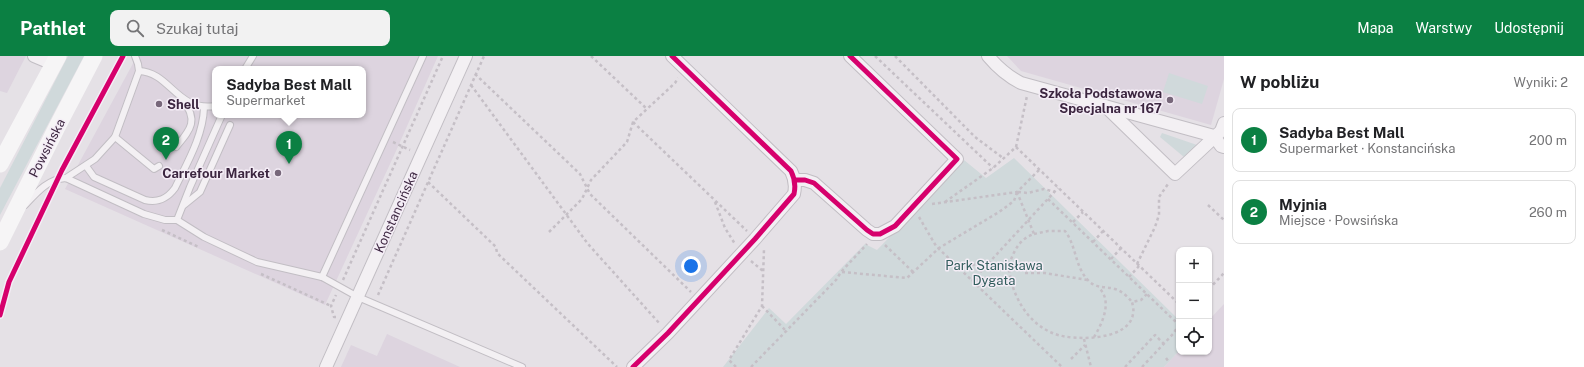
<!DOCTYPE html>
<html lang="pl">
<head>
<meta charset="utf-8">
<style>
  :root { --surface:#fff; --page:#f2f2f2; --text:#202124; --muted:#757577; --line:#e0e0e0; --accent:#0b8043 }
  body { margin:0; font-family:"Public Sans",sans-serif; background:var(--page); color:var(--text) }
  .controls { position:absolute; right:12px; bottom:12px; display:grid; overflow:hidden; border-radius:8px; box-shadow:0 1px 3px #0004 }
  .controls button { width:36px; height:36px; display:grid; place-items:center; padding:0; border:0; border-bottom:1px solid var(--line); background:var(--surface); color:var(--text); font:20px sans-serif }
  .you { position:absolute; left:691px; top:210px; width:14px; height:14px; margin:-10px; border:3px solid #fff; border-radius:50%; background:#1a73e8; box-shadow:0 0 0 6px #1a73e833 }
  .badge { display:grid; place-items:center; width:26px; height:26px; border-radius:50%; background:var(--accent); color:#fff; font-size:13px; font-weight:700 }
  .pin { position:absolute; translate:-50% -33px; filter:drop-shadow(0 1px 2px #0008) }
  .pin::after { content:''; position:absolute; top:21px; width:14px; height:12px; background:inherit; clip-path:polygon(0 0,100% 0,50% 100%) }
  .popup { position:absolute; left:212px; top:10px; width:154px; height:52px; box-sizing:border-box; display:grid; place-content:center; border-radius:8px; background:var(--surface); filter:drop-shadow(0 1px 3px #0005); font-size:13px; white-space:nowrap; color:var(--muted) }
  .popup b { font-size:15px; color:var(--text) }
  .popup::after { content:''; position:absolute; left:50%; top:100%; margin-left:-8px; border:8px solid transparent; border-top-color:var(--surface) }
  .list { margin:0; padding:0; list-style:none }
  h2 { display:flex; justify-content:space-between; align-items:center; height:52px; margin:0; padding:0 16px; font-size:17px }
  h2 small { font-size:13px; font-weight:400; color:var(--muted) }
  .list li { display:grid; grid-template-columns:26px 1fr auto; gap:12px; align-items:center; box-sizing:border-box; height:64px; margin:0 8px 8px; padding:0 8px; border:1px solid var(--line); border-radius:8px }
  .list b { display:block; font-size:15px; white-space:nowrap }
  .list p { margin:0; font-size:13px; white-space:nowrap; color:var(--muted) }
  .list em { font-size:13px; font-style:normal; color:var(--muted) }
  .icon { flex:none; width:22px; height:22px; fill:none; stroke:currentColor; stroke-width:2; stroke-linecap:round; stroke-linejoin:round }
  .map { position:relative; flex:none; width:1224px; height:311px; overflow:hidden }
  header { display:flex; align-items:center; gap:24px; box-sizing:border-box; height:56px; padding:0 20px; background:var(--accent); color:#fff }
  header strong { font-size:19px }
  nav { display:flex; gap:22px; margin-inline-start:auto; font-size:14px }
  .search { width:280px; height:36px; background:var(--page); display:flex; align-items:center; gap:10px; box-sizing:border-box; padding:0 14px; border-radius:8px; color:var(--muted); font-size:15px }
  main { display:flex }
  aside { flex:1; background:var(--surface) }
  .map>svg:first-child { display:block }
  .built { fill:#ddd4df; fill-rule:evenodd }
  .green { fill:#d0d9db }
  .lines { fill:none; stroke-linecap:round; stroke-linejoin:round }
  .service-casing { stroke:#c2bec4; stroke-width:8 }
  .minor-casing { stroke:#c2bec4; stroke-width:14 }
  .path { stroke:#c5bfc6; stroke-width:2.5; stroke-dasharray:3 3; stroke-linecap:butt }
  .service { stroke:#f3f0f3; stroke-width:6 }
  .minor { stroke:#f3f0f3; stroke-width:12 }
  .secondary { stroke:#f6f5f6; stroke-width:17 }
  .cycleway-casing { stroke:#f4edf6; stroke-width:8 }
  .cycleway { stroke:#d6006c; stroke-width:5 }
  .poi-dot { fill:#77677a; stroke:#f4edf6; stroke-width:1.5 }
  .labels { text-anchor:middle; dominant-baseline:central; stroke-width:3; stroke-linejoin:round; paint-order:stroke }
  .poi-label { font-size:13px; font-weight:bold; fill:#3c2640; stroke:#f4edf6; text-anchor:end }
  .street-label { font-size:13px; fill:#3c2640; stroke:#f4edf6 }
  .park-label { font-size:13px; fill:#325d5d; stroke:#f4edf6 }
</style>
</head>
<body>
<header>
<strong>Pathlet</strong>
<div class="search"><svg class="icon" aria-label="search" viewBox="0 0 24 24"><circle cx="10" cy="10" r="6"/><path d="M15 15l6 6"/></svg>Szukaj tutaj</div>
<nav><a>Mapa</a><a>Warstwy</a><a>Udostępnij</a></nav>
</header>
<main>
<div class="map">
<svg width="1224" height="311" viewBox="0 0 1224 311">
  <rect width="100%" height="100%" fill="#e5e1e6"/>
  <!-- built -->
  <g class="built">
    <polygon points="0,0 26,0 7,37 0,35"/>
    <path d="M137 0H438L396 95 325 249 65 133ZM215 13H363V59H215Z"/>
    <polygon points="1007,0 1224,0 1224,23 1211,69 1021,15"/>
    <polygon points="1224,248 1224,311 1164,311 1179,295 1209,296 1209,264"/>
    <polygon points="387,278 460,311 341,311 351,289 377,300"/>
  </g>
  <!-- green -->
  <g class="green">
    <polygon points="68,0 84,0 0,159 0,132"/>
    <polygon points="1169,17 1208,30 1202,48 1163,36"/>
    <polygon points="1162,77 1197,89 1184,101 1160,81"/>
    <polygon points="1014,102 1179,264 1179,295 1164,311 723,311 769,252 786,268 865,188 877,194 964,104 986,122"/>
  </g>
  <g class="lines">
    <defs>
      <g id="service">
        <polyline points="245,13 253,0"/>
        <path d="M139 15C170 16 177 56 215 50"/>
        <polyline points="115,81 154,113 159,110"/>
        <path d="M176 91C190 74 199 65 183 44"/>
        <path d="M86 110 94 121 145 144C158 147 167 143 175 132 187 107 203 80 204 52"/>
        <polyline points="66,122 95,103 115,81 139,15 138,8 135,0"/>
        <path d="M25 149C37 136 48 123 66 122L144 158 165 164H177L204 181 257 206 322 221 358 241 522 311"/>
        <polyline points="184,149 200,136 230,69"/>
        <polyline points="177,164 190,131 222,59"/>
        <polyline points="322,221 423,0"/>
      </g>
      <g id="minor">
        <polyline points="34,0 53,8"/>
        <path d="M988 0C998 12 1007 20 1021 27L1214 80 1221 90 1224 91"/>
        <polyline points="1105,50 1175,118 1221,75 1224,67"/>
        <polyline points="795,124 805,124 814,127 867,174 873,178 880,178 895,170 957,103 850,0"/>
        <polyline points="326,311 466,0"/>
        <path d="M633 311 668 277 755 183 794 138C796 129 795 123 791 115L672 0"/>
      </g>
    </defs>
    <!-- service casing -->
    <use href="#service" class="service-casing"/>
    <!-- minor casing -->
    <use href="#minor" class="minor-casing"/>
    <!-- path -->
    <g class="path">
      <polyline points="591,0 647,53"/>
      <polyline points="875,0 993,112"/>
      <polyline points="895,0 975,81 1003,102"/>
      <polyline points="475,18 580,118 590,138 691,236"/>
      <polyline points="471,29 588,188 660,268"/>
      <polyline points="633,66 747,175"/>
      <polyline points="393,86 410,94"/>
      <polyline points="1016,91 1179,248"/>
      <polyline points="428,126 496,191 497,197 617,311"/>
      <polyline points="1018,136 1028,137 1044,133 1055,136"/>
      <polyline points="1048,143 1179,269"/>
      <polyline points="715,146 725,172 735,188"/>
      <polyline points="945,146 993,112 1016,91 1027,40"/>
      <polyline points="932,148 1017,136 1039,114"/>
      <polyline points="1208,149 1224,164"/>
      <polyline points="919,161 936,190 1062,311"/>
      <polyline points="1073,166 1083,156"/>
      <polyline points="162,174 199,191"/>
      <polyline points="549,176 582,143 591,124 627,86 633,66 675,27 678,22"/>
      <path d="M1034 178 1048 175H1065C1076 189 1075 210 1087 223 1095 233 1104 230 1115 233 1122 235 1128 241 1132 246"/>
      <polyline points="1093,186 1103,175"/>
      <polyline points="885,189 913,216"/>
      <polyline points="1111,203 1121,192"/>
      <polyline points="751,205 763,215"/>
      <path d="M954 207 1001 211 1009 209C1010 237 1027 268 1055 278 1074 285 1129 285 1133 258 1134 254 1133 250 1132 246L1141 244 1147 238"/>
      <polyline points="1137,208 1155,171 1159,159 1159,141 1168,128"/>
      <path d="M1009 209C1014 195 1019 183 1034 178L1017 136"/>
      <polyline points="842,216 907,222 939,192 999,156 1014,145 1017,136"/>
      <polyline points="1025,217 1045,217 1087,224"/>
      <polyline points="261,218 331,250"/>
      <polyline points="1129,221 1139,210"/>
      <polyline points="343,224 443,0"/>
      <polyline points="972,225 1058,132"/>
      <polyline points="1209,233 1224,217"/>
      <polyline points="378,239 484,0"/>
      <polyline points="762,250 787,276"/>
      <polyline points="336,261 334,261 331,250 336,239"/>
      <path d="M1094 281C1102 268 1113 245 1099 232"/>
      <polyline points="1084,283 1091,311"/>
      <polyline points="1166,302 1169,306"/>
      <polyline points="1071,303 1085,289"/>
      <polyline points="736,311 729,304 762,250 764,193"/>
      <polyline points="751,311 836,224 841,216 867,188"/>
      <polyline points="1125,311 1155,279 1164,288"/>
      <polyline points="1142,311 1173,278 1179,269"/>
    </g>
    <!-- service -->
    <use href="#service" class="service"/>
    <!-- minor -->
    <use href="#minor" class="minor"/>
    <!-- secondary -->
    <g class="secondary">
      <polyline points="0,108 58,0"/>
      <polyline points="0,186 57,71 94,0"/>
    </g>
    <defs>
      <g id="cycleway">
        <polyline points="795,124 805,124 814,127 867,174 873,178 880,178 895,170 957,103 850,0"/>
        <polyline points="0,259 9,226 62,114 123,0"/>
        <path d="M633 311 668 277 755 183 794 138C796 129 795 123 791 115L672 0"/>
      </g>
    </defs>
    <!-- cycleway casing -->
    <use href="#cycleway" class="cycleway-casing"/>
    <!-- cycleway -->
    <use href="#cycleway" class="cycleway"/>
  </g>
  <!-- markers -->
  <g class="poi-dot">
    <circle cx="1170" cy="44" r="4"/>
    <circle cx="159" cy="48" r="4"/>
    <circle cx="278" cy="117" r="4"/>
  </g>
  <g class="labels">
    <!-- poi labels -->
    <g class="poi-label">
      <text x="1162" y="37">Szkoła Podstawowa<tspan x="1162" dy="15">Specjalna nr 167</tspan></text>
      <text x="167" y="48" text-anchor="start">Shell</text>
      <text x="270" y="117">Carrefour Market</text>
    </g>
    <!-- street labels -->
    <g class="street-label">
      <text transform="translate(47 92) rotate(-63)">Powsińska</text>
      <text transform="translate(396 156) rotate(-66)">Konstancińska</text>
    </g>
    <!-- park labels -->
    <g class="park-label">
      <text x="994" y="209">Park Stanisława<tspan x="994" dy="15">Dygata</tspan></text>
    </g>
  </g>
</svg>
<div class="controls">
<button>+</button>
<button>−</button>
<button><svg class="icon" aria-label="locate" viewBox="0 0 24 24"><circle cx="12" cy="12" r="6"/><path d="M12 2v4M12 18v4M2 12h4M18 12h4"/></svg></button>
</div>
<div class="you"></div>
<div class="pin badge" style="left:289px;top:108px">1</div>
<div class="popup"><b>Sadyba Best Mall</b>Supermarket</div>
<div class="pin badge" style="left:166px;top:104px">2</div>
</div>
<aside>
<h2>W pobliżu<small>Wyniki: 2</small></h2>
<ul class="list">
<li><span class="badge">1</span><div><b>Sadyba Best Mall</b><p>Supermarket · Konstancińska</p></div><em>200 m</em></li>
<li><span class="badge">2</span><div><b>Myjnia</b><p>Miejsce · Powsińska</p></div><em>260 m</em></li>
</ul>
</aside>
</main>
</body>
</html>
